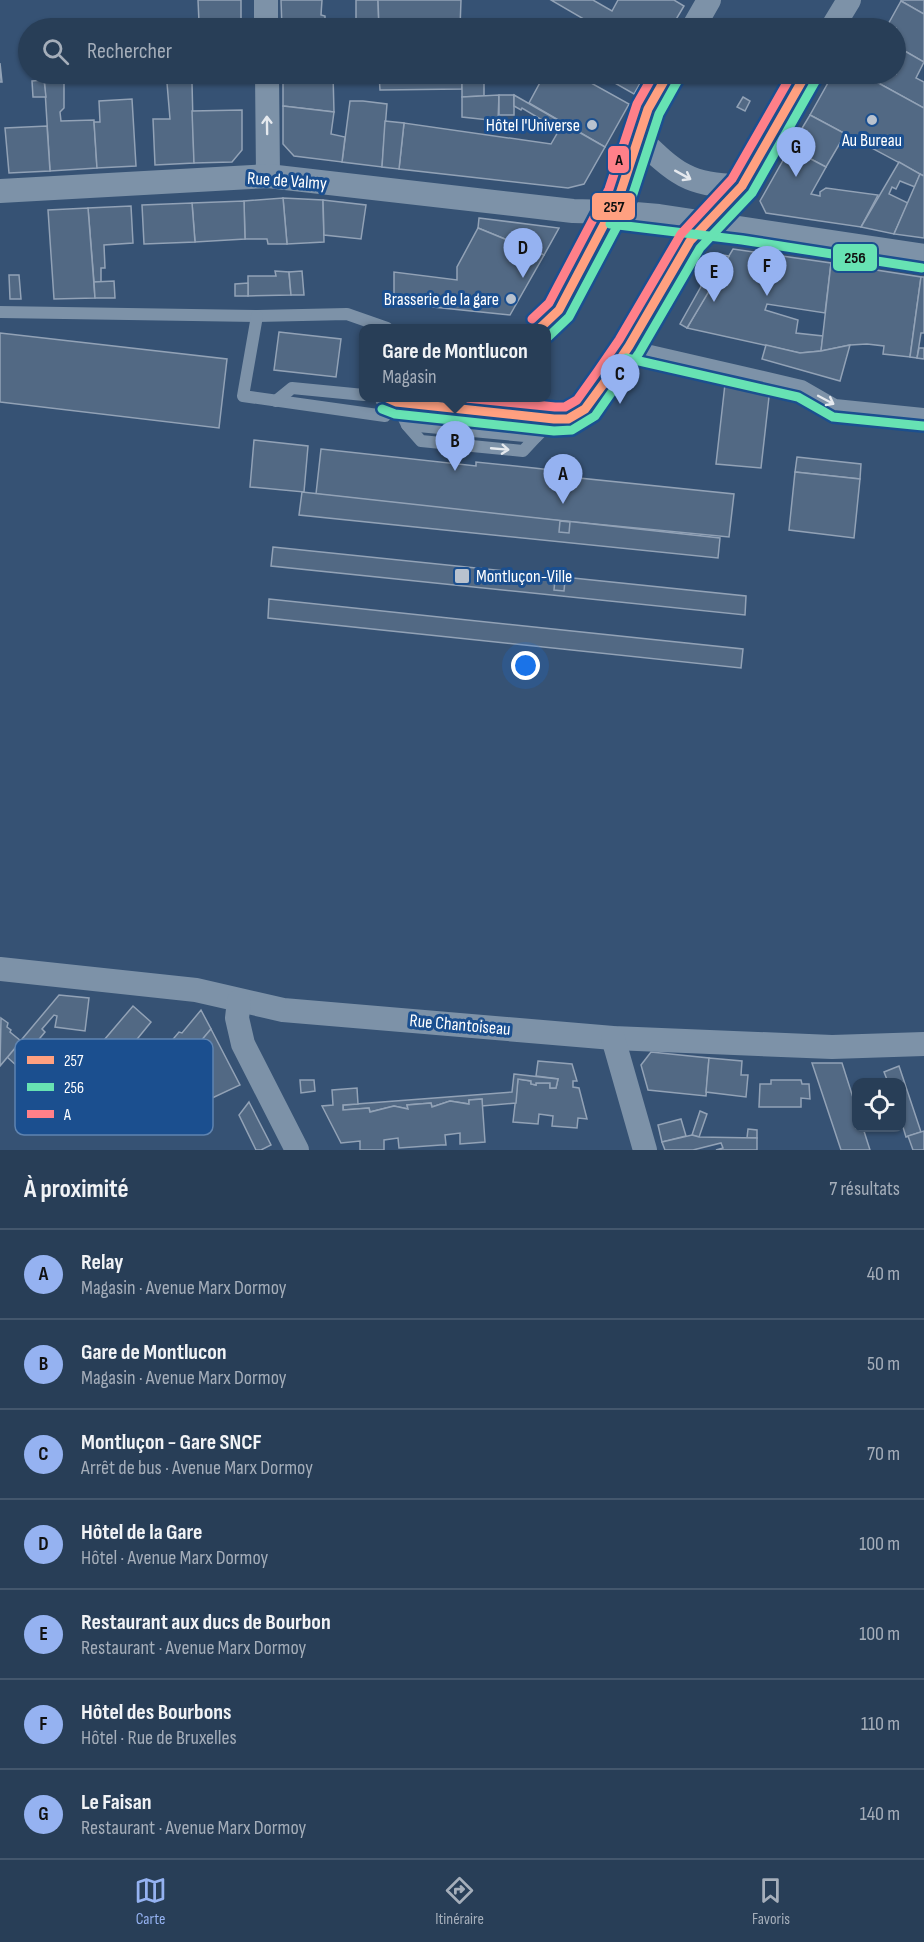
<!DOCTYPE html>
<html lang="fr">
<head>
<meta charset="utf-8">
<style>
  :root { --surface:#283e57; --page:#30455d; --text:#f1f3f6; --muted:#a5aeba; --line:#44576d; --accent:#95b2f1 }
  body { margin:0; font-family:"Sofia Sans Condensed",sans-serif; background:var(--page); color:var(--text) }
  .controls { position:absolute; right:18px; bottom:18px; display:grid; overflow:hidden; border-radius:12px; box-shadow:0 2px 4px #0004 }
  .controls button { width:54px; height:54px; display:grid; place-items:center; padding:0; border:0; border-bottom:2px solid var(--line); background:var(--surface); color:var(--text); font:30px sans-serif }
  .you { position:absolute; left:526px; top:666px; width:21px; height:21px; margin:-15px; border:4px solid #fff; border-radius:50%; background:#1a73e8; box-shadow:0 0 0 9px #1a73e833 }
  .badge { display:grid; place-items:center; width:39px; height:39px; border-radius:50%; background:var(--accent); color:#111; font-size:20px; font-weight:700 }
  .pin { position:absolute; translate:-50% -50px; filter:drop-shadow(0 2px 3px #0008) }
  .pin::after { content:''; position:absolute; top:32px; width:21px; height:18px; background:inherit; clip-path:polygon(0 0,100% 0,50% 100%) }
  .popup { position:absolute; left:359px; top:324px; width:192px; height:78px; box-sizing:border-box; display:grid; place-content:center; border-radius:12px; background:var(--surface); filter:drop-shadow(0 2px 4px #0005); font-size:20px; white-space:nowrap; color:var(--muted) }
  .popup b { font-size:22px; color:var(--text) }
  .popup::after { content:''; position:absolute; left:50%; top:100%; margin-left:-12px; border:12px solid transparent; border-top-color:var(--surface) }
  .list { margin:0; padding:0; list-style:none }
  h2 { display:flex; justify-content:space-between; align-items:center; height:78px; margin:0; padding:0 24px; font-size:26px }
  h2 small { font-size:20px; font-weight:400; color:var(--muted) }
  .list li { display:grid; grid-template-columns:39px 1fr auto; gap:18px; align-items:center; box-sizing:border-box; height:90px; padding:0 24px; border-top:2px solid var(--line) }
  .list b { display:block; font-size:22px; white-space:nowrap }
  .list p { margin:0; font-size:20px; white-space:nowrap; color:var(--muted) }
  .list em { font-size:20px; font-style:normal; color:var(--muted) }
  .icon { flex:none; width:33px; height:33px; fill:none; stroke:currentColor; stroke-width:2; stroke-linecap:round; stroke-linejoin:round }
  .map { position:relative; flex:none; width:924px; height:1150px; overflow:hidden }
  .search { position:absolute; background:var(--surface); box-shadow:0 2px 4px #0004; left:18px; right:18px; top:18px; height:66px; display:flex; align-items:center; gap:15px; box-sizing:border-box; padding:0 21px; border-radius:33px; color:var(--muted); font-size:22px }
  .sheet { height:708px; background:var(--surface) }
  nav { display:flex; justify-content:space-around; align-items:center; box-sizing:border-box; height:84px; border-top:2px solid var(--line); background:var(--surface); font-size:16px; color:var(--muted) }
  nav a { display:grid; justify-items:center; gap:3px }
  nav .on { color:var(--accent) }
  .map>svg:first-child { display:block }
  .building { fill:#526984; stroke:#92a2b6; stroke-width:1.5 }
  .lines { fill:none; stroke-linecap:round; stroke-linejoin:round }
  .lane { stroke:#7d92a8; stroke-width:12 }
  .street { stroke:#7d92a8; stroke-width:24 }
  .bus-1-casing { stroke:#1b4f8f; stroke-width:14 }
  .bus-2-casing { stroke:#1b4f8f; stroke-width:14 }
  .bus-3-casing { stroke:#1b4f8f; stroke-width:14 }
  .bus-1 { stroke:#ffa080; stroke-width:9 }
  .bus-2 { stroke:#67e2b3; stroke-width:9 }
  .bus-3 { stroke:#ff8089; stroke-width:9 }
  .oneway { stroke:#e5e9ee }
  .poi-dot { fill:#b9c2ce; stroke:#1b4f8f; stroke-width:2 }
  .labels { text-anchor:middle; dominant-baseline:central; stroke-width:6; stroke-linejoin:round; paint-order:stroke }
  .poi-label { font-size:18px; fill:#fff; stroke:#1b4f8f; text-anchor:end }
  .street-label { font-size:18px; fill:#fff; stroke:#1b4f8f }
  .key { fill:#1b4f8f; stroke:#5f84b1; stroke-width:1.5 }
  .key-label { font-size:16px; fill:#fff }
  .line-badge { stroke:#1b4f8f; stroke-width:2 }
  .pale-badge-label { font-size:16px; text-anchor:middle; font-weight:bold; fill:#111 }
</style>
</head>
<body>
<div class="map">
<svg width="924" height="1150" viewBox="0 0 924 1150">
  <rect width="100%" height="100%" fill="#365274"/>
  <!-- building -->
  <g class="building">
    <polygon points="198,0 241,0 241,23 199,22"/>
    <polygon points="281,0 322,0 321,15 325,16 325,28 282,28"/>
    <polygon points="356,0 378,0 379,28 356,28"/>
    <polygon points="378,0 461,0 460,28 379,28"/>
    <polygon points="551,0 593,0 612,11 618,0 674,0 684,6 671,28 599,28"/>
    <polygon points="924,0 924,14 901,1 902,0"/>
    <polygon points="901,1 924,14 924,62 896,46 896,28 886,28"/>
    <polygon points="110,22 121,22 120,28 110,27"/>
    <rect x="183" y="22" width="42" height="6"/>
    <polygon points="896,46 924,62 916,78 924,82 924,108 862,74 896,74"/>
    <polygon points="0,63 2,82 0,82"/>
    <polygon points="44,74 64,74 64,108 60,112 61,121 94,120 97,168 50,171"/>
    <polygon points="182,74 234,74 234,76 182,77"/>
    <polygon points="283,74 333,74 334,112 283,106"/>
    <polygon points="379,74 462,74 462,89 380,90"/>
    <polygon points="462,74 484,74 484,96 462,97"/>
    <polygon points="549,74 575,74 629,104 605,147 529,103 542,79 545,80"/>
    <polygon points="599,74 645,74 634,94"/>
    <polygon points="833,74 862,74 924,108 924,176 810,115"/>
    <polygon points="44,80 46,97 33,97 32,81"/>
    <polygon points="167,83 192,83 194,163 155,165 153,119 170,119"/>
    <polygon points="499,95 498,121 462,117 462,97"/>
    <rect x="499" y="95" width="15" height="20"/>
    <polygon points="514,95 605,147 584,184 568,188 399,169 404,123 551,144 559,130 522,108 521,110 514,106"/>
    <polygon points="743,97 750,101 745,111 737,107"/>
    <polygon points="132,99 136,166 97,168 94,122 100,122 99,101"/>
    <polygon points="350,101 363,101 387,104 382,167 342,162"/>
    <polygon points="283,106 334,112 331,134 345,137 342,162 294,156 283,144"/>
    <polygon points="242,110 242,150 232,162 194,163 192,111"/>
    <polygon points="810,115 855,139 849,148 840,143 826,167 790,148"/>
    <polygon points="385,121 404,123 399,169 382,167"/>
    <polygon points="47,126 50,171 9,173 5,128"/>
    <polygon points="790,148 826,167 811,194 820,196 820,192 826,188 878,195 861,227 766,213 760,201"/>
    <polygon points="899,162 920,174 915,187 900,181 896,189 892,187 889,194 908,203 894,234 861,227"/>
    <polygon points="920,174 924,176 924,238 894,234"/>
    <polygon points="283,198 323,200 324,242 287,244"/>
    <polygon points="283,198 287,244 268,244 267,239 245,239 244,201"/>
    <polygon points="323,200 366,205 361,239 324,235"/>
    <polygon points="244,201 245,239 195,242 192,203"/>
    <polygon points="192,203 195,242 144,244 142,205"/>
    <polygon points="131,206 133,243 104,245 105,268 101,268 101,282 94,282 88,208"/>
    <polygon points="88,208 95,298 54,299 48,210"/>
    <polygon points="479,218 559,228 544,255 478,228"/>
    <polygon points="478,228 544,255 510,315 394,303 394,272 457,280 457,267"/>
    <polygon points="733,249 831,263 825,313 767,304 765,310 798,320 796,333 823,336 821,351 800,353 687,328"/>
    <polygon points="723,255 729,256 711,288 703,283 717,259"/>
    <polygon points="831,263 921,277 910,357 883,354 884,346 867,344 850,345 821,351"/>
    <polygon points="275,271 289,272 291,295 248,296 248,276 276,276"/>
    <polygon points="302,271 304,295 291,295 289,272"/>
    <polygon points="9,275 19,275 21,299 10,299"/>
    <polygon points="921,277 924,277 924,333 921,333 917,358 910,357"/>
    <polygon points="114,281 115,298 95,298 94,282"/>
    <polygon points="248,283 248,296 235,296 235,284"/>
    <polygon points="703,283 711,288 687,328 680,324"/>
    <polygon points="279,332 341,339 336,377 274,370"/>
    <polygon points="0,333 227,359 219,428 0,402"/>
    <polygon points="766,345 800,353 821,351 850,345 840,381 762,359"/>
    <polygon points="919,348 924,348 924,359 917,358"/>
    <polygon points="725,384 770,388 761,468 716,464"/>
    <polygon points="254,440 308,446 304,492 250,487"/>
    <polygon points="321,449 476,466 476,462 534,468 560,471 560,476 734,494 729,537 512,516 316,494"/>
    <polygon points="797,457 861,464 860,479 795,472"/>
    <polygon points="795,472 860,479 854,538 789,530"/>
    <polygon points="302,492 720,538 718,558 299,515"/>
    <polygon points="560,521 570,522 569,533 559,532"/>
    <polygon points="273,547 746,596 745,615 271,566"/>
    <polygon points="555,579 565,580 564,591 554,590"/>
    <polygon points="269,599 743,649 741,668 268,618"/>
    <polygon points="59,995 89,998 85,1031 55,1027 57,1016 54,1015 42,1029 45,1032 17,1066 7,1057"/>
    <polygon points="133,1006 151,1022 112,1070 93,1053"/>
    <polygon points="201,1010 211,1029 151,1102 133,1087 179,1032 182,1033"/>
    <polygon points="1,1018 8,1023 7,1027 11,1030 10,1032 21,1041 0,1066"/>
    <polygon points="211,1029 240,1085 208,1100 190,1065 194,1064 188,1056"/>
    <polygon points="651,1052 709,1058 706,1096 648,1090 641,1065"/>
    <polygon points="709,1058 742,1061 741,1075 748,1075 746,1097 706,1092"/>
    <polygon points="538,1061 572,1064 577,1081 573,1081 573,1087 579,1088 587,1119 578,1118 577,1128 552,1126 553,1116 539,1114 538,1124 513,1122 518,1079 531,1081 531,1084 536,1085 536,1083 550,1083 550,1088 556,1088 558,1079 536,1076"/>
    <polygon points="812,1063 842,1063 856,1107 856,1128 863,1128 870,1150 841,1150"/>
    <polygon points="899,1066 921,1132 906,1137 902,1124 902,1082 888,1082 884,1072"/>
    <polygon points="514,1074 558,1079 556,1088 550,1088 550,1083 536,1083 536,1085 531,1084 531,1081 518,1079 516,1103 482,1106 482,1099 469,1100 469,1104 450,1101 432,1107 431,1103 407,1105 408,1109 394,1106 370,1112 369,1108 343,1110 343,1105 512,1092"/>
    <polygon points="300,1080 314,1080 315,1091 301,1093"/>
    <polygon points="771,1080 801,1080 802,1084 809,1084 810,1099 801,1098 801,1107 759,1107 760,1084 771,1084"/>
    <polygon points="357,1088 358,1104 343,1105 343,1110 369,1108 370,1112 394,1106 408,1109 407,1105 431,1103 432,1107 450,1101 469,1104 469,1100 482,1099 485,1142 460,1144 460,1133 445,1135 446,1145 441,1145 399,1148 398,1138 384,1140 384,1150 360,1150 360,1141 341,1143 322,1106 333,1105 332,1090"/>
    <polygon points="249,1102 271,1145 261,1150 256,1150 239,1115"/>
    <polygon points="700,1111 707,1114 699,1137 692,1135"/>
    <polygon points="681,1119 686,1136 662,1142 658,1125"/>
    <polygon points="748,1129 757,1130 757,1138 747,1138"/>
    <polygon points="924,1131 924,1150 913,1150 908,1136"/>
    <polygon points="692,1135 699,1137 757,1138 757,1150 716,1150 723,1148 721,1143 693,1150 665,1150 662,1142"/>
  </g>
  <g class="lines">
    <!-- lane -->
    <g class="lane">
      <polyline points="0,312 257,316 347,314 387,328"/>
      <polyline points="257,316 243,396 385,416 396,402 407,425 536,437 554,419"/>
      <polyline points="629,346 802,386 835,405 924,414"/>
      <polyline points="276,401 292,388 364,395"/>
      <polyline points="407,425 421,441 523,451 536,437"/>
    </g>
    <!-- street -->
    <g class="street">
      <polyline points="266,0 266,28"/>
      <polyline points="693,28 709,0"/>
      <polyline points="832,28 849,0"/>
      <polyline points="267,74 268,176"/>
      <path d="M638 137C674 172 689 187 742 186"/>
      <polyline points="0,191 268,176 573,211 611,212 659,216 924,256"/>
      <polyline points="540,328 559,310 620,194 648,109 668,74"/>
      <polyline points="387,398 396,402 554,419 568,419 585,409 607,379 629,346 670,273 690,241 742,186 806,74"/>
      <polyline points="0,969 196,990 283,1010 613,1038 832,1047 924,1044"/>
      <polyline points="239,1001 237,1018 243,1044 297,1150"/>
      <polyline points="613,1038 645,1150"/>
    </g>
    <defs>
      <g id="bus-1">
        <polyline points="540,328 559,310 620,194 648,109 668,74"/>
        <polyline points="387,398 396,402 554,419 568,419 585,409 607,379 629,346 690,241 742,186 806,74"/>
      </g>
      <g id="bus-2">
        <polyline points="610,224 742,240 922,268"/>
        <polyline points="548,337 569,317 631,200 659,114 678,80"/>
        <polyline points="626,358 798,397 833,417 923,426"/>
        <polyline points="382,409 395,414 554,431 572,430 595,416 639,353 700,248 752,193 816,80"/>
      </g>
      <g id="bus-3">
        <polyline points="532,319 549,303 609,189 637,104 654,74"/>
        <polyline points="466,398 555,407 565,407 577,400 597,372 619,340 681,234 732,179 792,74"/>
      </g>
    </defs>
    <!-- bus-1 casing -->
    <use href="#bus-1" class="bus-1-casing"/>
    <!-- bus-2 casing -->
    <use href="#bus-2" class="bus-2-casing"/>
    <!-- bus-3 casing -->
    <use href="#bus-3" class="bus-3-casing"/>
    <!-- bus-1 -->
    <use href="#bus-1" class="bus-1"/>
    <!-- bus-2 -->
    <use href="#bus-2" class="bus-2"/>
    <!-- bus-3 -->
    <use href="#bus-3" class="bus-3"/>
  </g>
  <!-- one-way arrows -->
  <defs><path id="oneway-shaft" d="M-6 0H5M1.5-3L5.5 0L1.5 3" fill="none" stroke-width="1.6" stroke-linecap="round" stroke-linejoin="round" transform="scale(1.5)"/></defs>
  <g class="oneway">
    <use href="#oneway-shaft" transform="translate(267 125) rotate(-91)"/>
    <use href="#oneway-shaft" transform="translate(683 175) rotate(29)"/>
    <use href="#oneway-shaft" transform="translate(826 400) rotate(28)"/>
    <use href="#oneway-shaft" transform="translate(500 449) rotate(5)"/>
  </g>
  <!-- markers -->
  <g class="poi-dot">
    <circle cx="872" cy="120" r="6"/>
    <circle cx="592" cy="125" r="6"/>
    <circle cx="511" cy="299" r="6"/>
    <rect x="454" y="568" width="16" height="16" rx="3"/>
  </g>
  <g class="labels">
    <!-- poi labels -->
    <g class="poi-label">
      <text x="580" y="125">Hôtel l'Universe</text>
      <text x="872" y="140" text-anchor="middle">Au Bureau</text>
      <text x="499" y="299">Brasserie de la gare</text>
      <text x="476" y="576" text-anchor="start">Montluçon-Ville</text>
    </g>
    <!-- street labels -->
    <g class="street-label">
      <text transform="translate(287 181) rotate(4)">Rue de Valmy</text>
      <text transform="translate(460 1025) rotate(5)">Rue Chantoiseau</text>
    </g>
  </g>
  <!-- legend -->
  <rect x="15" y="1039" width="198" height="96" rx="9" class="key"/>
  <rect x="27" y="1056" width="27" height="8" fill="#ffa080"/>
  <rect x="27" y="1083" width="27" height="8" fill="#67e2b3"/>
  <rect x="27" y="1110" width="27" height="8" fill="#ff8089"/>
  <g class="key-label">
    <text x="64" y="1066">257</text>
    <text x="64" y="1093">256</text>
    <text x="64" y="1120">A</text>
  </g>
  <g class="line-badge">
    <rect x="607" y="145" width="23" height="29" rx="6" fill="#ff8089"/>
    <rect x="591" y="192" width="45" height="29" rx="6" fill="#ffa080"/>
    <rect x="832" y="243" width="46" height="29" rx="6" fill="#67e2b3"/>
  </g>
  <g class="pale-badge-label">
    <text x="619" y="165">A</text>
    <text x="614" y="212">257</text>
    <text x="855" y="263">256</text>
  </g>
</svg>
<div class="controls">
<button><svg class="icon" aria-label="locate" viewBox="0 0 24 24"><circle cx="12" cy="12" r="6"/><path d="M12 2v4M12 18v4M2 12h4M18 12h4"/></svg></button>
</div>
<div class="you"></div>
<div class="pin badge" style="left:563px;top:504px">A</div>
<div class="pin badge" style="left:455px;top:471px">B</div>
<div class="popup"><b>Gare de Montlucon</b>Magasin</div>
<div class="pin badge" style="left:620px;top:404px">C</div>
<div class="pin badge" style="left:523px;top:278px">D</div>
<div class="pin badge" style="left:714px;top:302px">E</div>
<div class="pin badge" style="left:767px;top:296px">F</div>
<div class="pin badge" style="left:796px;top:177px">G</div>
<div class="search"><svg class="icon" aria-label="search" viewBox="0 0 24 24"><circle cx="10" cy="10" r="6"/><path d="M15 15l6 6"/></svg>Rechercher</div>
</div>
<section class="sheet">
<h2>À proximité<small>7 résultats</small></h2>
<ul class="list">
<li><span class="badge">A</span><div><b>Relay</b><p>Magasin · Avenue Marx Dormoy</p></div><em>40 m</em></li>
<li><span class="badge">B</span><div><b>Gare de Montlucon</b><p>Magasin · Avenue Marx Dormoy</p></div><em>50 m</em></li>
<li><span class="badge">C</span><div><b>Montluçon - Gare SNCF</b><p>Arrêt de bus · Avenue Marx Dormoy</p></div><em>70 m</em></li>
<li><span class="badge">D</span><div><b>Hôtel de la Gare</b><p>Hôtel · Avenue Marx Dormoy</p></div><em>100 m</em></li>
<li><span class="badge">E</span><div><b>Restaurant aux ducs de Bourbon</b><p>Restaurant · Avenue Marx Dormoy</p></div><em>100 m</em></li>
<li><span class="badge">F</span><div><b>Hôtel des Bourbons</b><p>Hôtel · Rue de Bruxelles</p></div><em>110 m</em></li>
<li><span class="badge">G</span><div><b>Le Faisan</b><p>Restaurant · Avenue Marx Dormoy</p></div><em>140 m</em></li>
</ul>
</section>
<nav>
<a class="on"><svg class="icon" aria-label="map" viewBox="0 0 24 24"><path d="M3 6l6-2 6 2 6-2v14l-6 2-6-2-6 2zM9 4v14M15 6v14"/></svg>Carte</a>
<a><svg class="icon" aria-label="directions" viewBox="0 0 24 24"><path d="M12 3l9 9-9 9-9-9zM9 14v-3h6M13 9l2 2-2 2"/></svg>Itinéraire</a>
<a><svg class="icon" aria-label="saved" viewBox="0 0 24 24"><path d="M7 4h10v16l-5-4-5 4z"/></svg>Favoris</a>
</nav>
</body>
</html>
